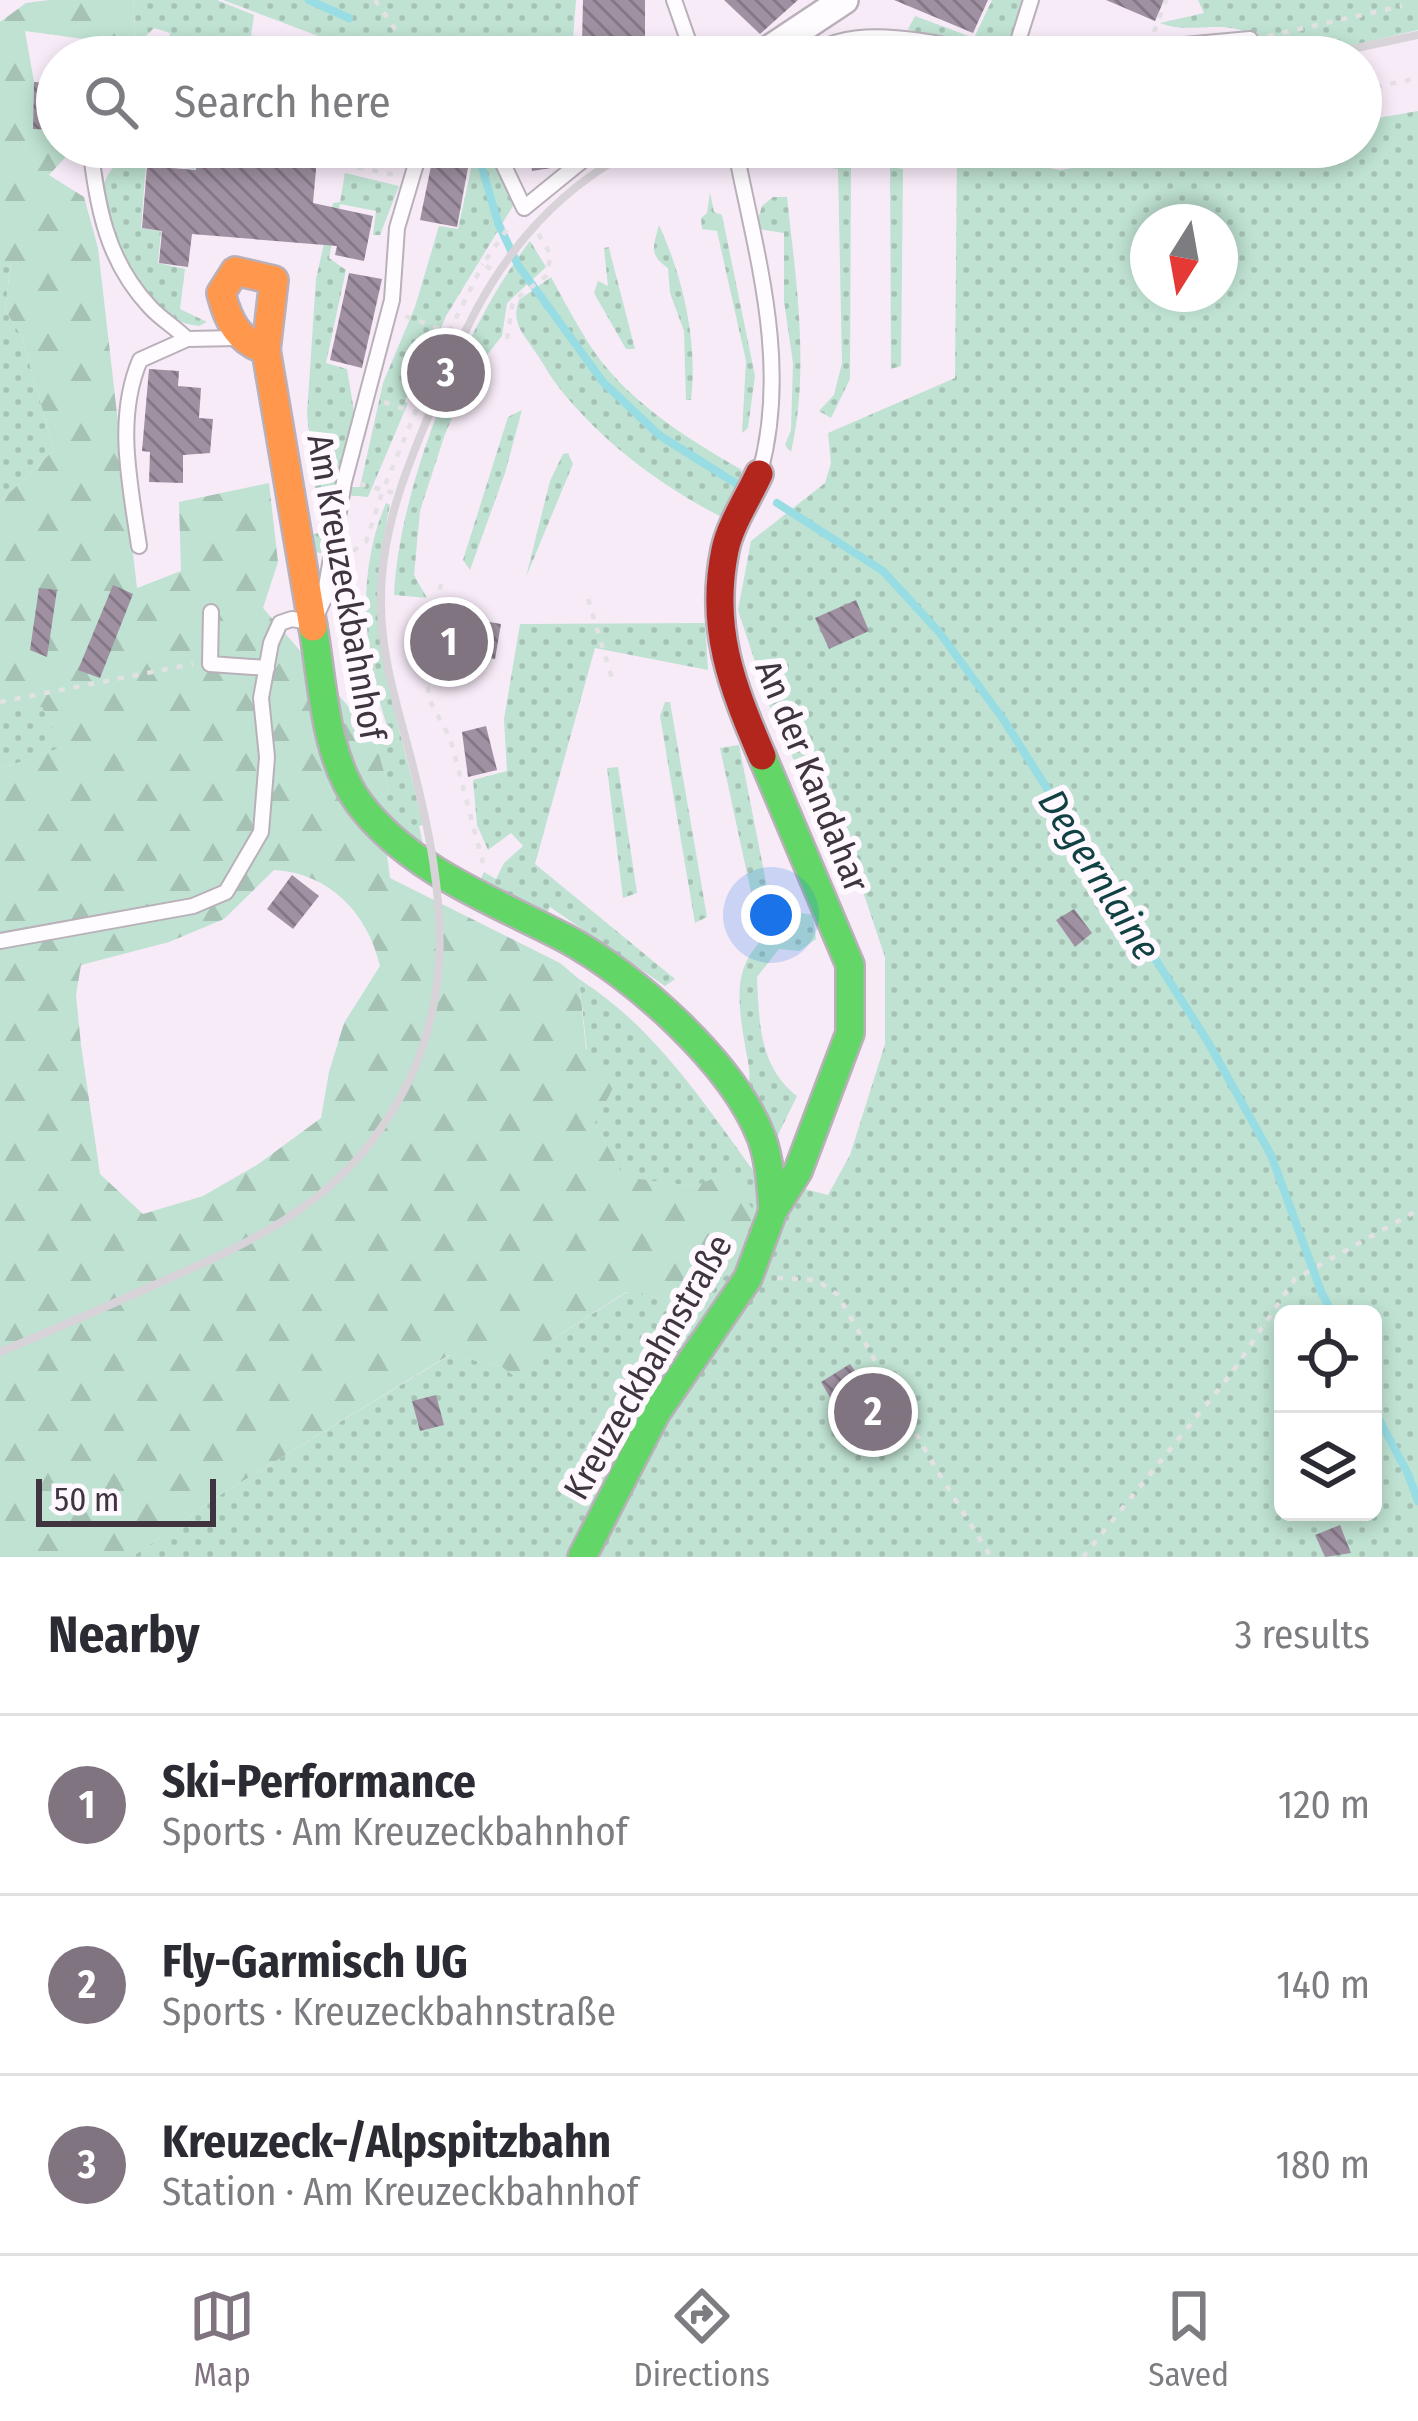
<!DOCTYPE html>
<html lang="en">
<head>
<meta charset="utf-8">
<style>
  :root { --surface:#fff; --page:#f2f2f3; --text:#2b2b33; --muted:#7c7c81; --line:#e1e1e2; --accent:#7f7480 }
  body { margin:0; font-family:"Fira Sans Condensed",sans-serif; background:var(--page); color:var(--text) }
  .controls { position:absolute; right:36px; bottom:36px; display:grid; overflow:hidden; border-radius:18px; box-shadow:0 6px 18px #0003 }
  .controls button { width:108px; height:108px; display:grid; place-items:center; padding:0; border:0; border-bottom:3px solid var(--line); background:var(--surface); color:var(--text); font:60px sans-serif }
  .compass { position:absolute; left:1130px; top:204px; width:108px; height:108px; border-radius:50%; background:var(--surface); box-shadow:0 6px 18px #0003; rotate:191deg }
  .scale { position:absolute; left:36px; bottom:30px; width:180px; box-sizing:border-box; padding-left:12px; border:6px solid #3f3440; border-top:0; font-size:33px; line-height:42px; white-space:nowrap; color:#3f3440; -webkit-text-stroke:9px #fff9ff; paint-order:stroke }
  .you { position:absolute; left:771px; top:915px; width:42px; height:42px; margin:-30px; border:9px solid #fff; border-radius:50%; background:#1a73e8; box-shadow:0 0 0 18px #1a73e833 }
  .badge { display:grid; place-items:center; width:78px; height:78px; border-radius:50%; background:var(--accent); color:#fff; font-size:39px; font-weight:700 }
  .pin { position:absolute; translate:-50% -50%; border:6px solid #fff; box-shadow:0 3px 12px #0006 }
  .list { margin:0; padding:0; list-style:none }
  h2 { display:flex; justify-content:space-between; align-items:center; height:156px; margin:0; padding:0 48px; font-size:51px }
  h2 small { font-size:39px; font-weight:400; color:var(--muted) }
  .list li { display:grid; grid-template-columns:78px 1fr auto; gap:36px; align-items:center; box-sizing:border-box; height:180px; padding:0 48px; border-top:3px solid var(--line) }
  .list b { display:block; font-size:45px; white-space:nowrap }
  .list p { margin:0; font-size:39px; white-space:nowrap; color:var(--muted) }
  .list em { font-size:39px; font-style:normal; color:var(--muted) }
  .icon { flex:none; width:66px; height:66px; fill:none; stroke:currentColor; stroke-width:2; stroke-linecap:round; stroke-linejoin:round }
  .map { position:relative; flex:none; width:1418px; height:1557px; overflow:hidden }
  .search { position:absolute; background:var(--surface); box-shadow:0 6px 18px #0003; left:36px; right:36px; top:36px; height:132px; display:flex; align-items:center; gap:30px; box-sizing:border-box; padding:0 42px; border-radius:66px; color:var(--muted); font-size:45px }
  .sheet { height:696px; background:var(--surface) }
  nav { display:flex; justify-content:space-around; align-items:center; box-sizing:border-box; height:168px; border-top:3px solid var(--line); background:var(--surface); font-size:33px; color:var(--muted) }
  nav a { display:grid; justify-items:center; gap:6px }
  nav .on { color:var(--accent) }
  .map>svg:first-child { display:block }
  .grass { fill:url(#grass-dots); fill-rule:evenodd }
  .forest { fill:url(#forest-firs); fill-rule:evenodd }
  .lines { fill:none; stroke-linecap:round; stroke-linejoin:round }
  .stream { stroke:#98dce4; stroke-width:8 }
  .building { fill:url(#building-back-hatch) }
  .lane-casing { stroke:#b9b0ba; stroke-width:18 }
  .street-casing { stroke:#b9b0ba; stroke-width:32 }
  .fast-casing { stroke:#b9b0ba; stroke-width:32 }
  .slow-casing { stroke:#b9b0ba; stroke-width:32 }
  .jam-casing { stroke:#b9b0ba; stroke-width:32 }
  .path { stroke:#e4e1e4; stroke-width:4.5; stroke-dasharray:6 9; stroke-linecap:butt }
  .lane { stroke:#fefcfe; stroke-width:14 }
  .street { stroke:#fefcfe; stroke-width:27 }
  .fast { stroke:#63d668; stroke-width:27 }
  .slow { stroke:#ff974d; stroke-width:27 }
  .jam { stroke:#b3261e; stroke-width:27 }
  .rail { stroke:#d8d3d8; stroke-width:8 }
  .labels { text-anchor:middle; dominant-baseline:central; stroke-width:12; stroke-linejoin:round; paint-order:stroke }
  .street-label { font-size:36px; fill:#3f3440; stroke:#fff9ff }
  .water-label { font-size:39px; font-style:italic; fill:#104143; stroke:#fff9ff }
</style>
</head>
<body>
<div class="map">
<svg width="1418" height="1557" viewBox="0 0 1418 1557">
  <defs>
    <pattern id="grass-dots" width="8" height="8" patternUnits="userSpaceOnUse" patternTransform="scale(3)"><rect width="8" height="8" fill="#bfe2d2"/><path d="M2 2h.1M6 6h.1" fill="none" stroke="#a5c2b5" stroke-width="1.8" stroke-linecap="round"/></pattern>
    <pattern id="forest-firs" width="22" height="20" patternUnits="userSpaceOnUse" patternTransform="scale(3)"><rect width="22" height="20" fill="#bfe2d2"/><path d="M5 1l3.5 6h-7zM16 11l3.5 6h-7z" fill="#a5c2b5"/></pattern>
    <pattern id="building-back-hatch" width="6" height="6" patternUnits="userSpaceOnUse" patternTransform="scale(3)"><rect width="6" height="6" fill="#9f91a1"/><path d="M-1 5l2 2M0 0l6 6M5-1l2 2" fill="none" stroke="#837785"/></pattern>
  </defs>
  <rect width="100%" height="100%" fill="#f7ebf8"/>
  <!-- grass -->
  <g class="grass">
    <polygon points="133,0 217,0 254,15 248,57 167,57 170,33 154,28 136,46"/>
    <polygon points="223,0 576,0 572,52 595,57 343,57 342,45"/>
    <polygon points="992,0 1026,0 1011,40 995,50 946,42 908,29 915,16 974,38"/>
    <path d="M1198 0H1418V30L1304 57H1218L1250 52V34C1221 19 1189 35 1160 23L1204 13Z"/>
    <path d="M1418 111V1557H132L220 1495 450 1355 501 1366 545 1344 627 1292 684 1302 694 1186 624 1178 595 1123 579 979C655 1027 706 1106 758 1177L828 1195 850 1155 885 1044V957L857 874 777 729 738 610 751 541 825 483 831 463 828 433 955 378 957 152 1060 170 1199 147H1361V121ZM1148 222H1220V294H1148ZM1283 1314H1373V1512H1283Z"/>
    <path d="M139 147H198L196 169 146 165 141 228 161 231 158 263 185 269 180 309 207 322 199 326C150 321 125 267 111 226 108 214 102 201 103 189 106 169 123 158 139 147Z"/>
    <polygon points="347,147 411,147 405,168 346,158"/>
    <path d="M462 147C503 147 501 168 516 201L446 316 417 386 411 384 405 402 408 403 368 497 347 495 349 487H360L383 383 415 307 439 226 458 229 471 169 463 161Z"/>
    <polygon points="815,161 851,161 850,379 831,418 819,411 834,395 842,363 838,169 813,166"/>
    <polygon points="890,167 903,169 901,366 891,369"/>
    <polygon points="345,173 399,186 380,235 373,235 376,211 340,204 329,258 346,270 326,363 347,369 355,417 322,553 313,552 313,534 320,533 307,414 316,279 333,203 340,202"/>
    <polygon points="710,192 714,212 722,215 755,376 748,428 742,433 746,361 717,231 702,229 701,218 707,213"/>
    <path d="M773 197H787C796 281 810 369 791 452L785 445 791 430 793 363 784 301V233L759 229 756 225 762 206Z"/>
    <path d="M659 225C683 277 698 342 691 400H686L684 331 670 293 668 268C649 255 653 247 659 225Z"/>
    <path d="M530 241 546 267 507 303 502 336 471 375 445 434 420 511 414 575 427 598 394 595C399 486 464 327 530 241Z"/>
    <polygon points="609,247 611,256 635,349 626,349 594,293 598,281 608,286 604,248"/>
    <polygon points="0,261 11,261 5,310 22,337 54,450 0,502"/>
    <path d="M551 277C563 299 575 322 589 344 625 400 685 437 742 470L729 521C664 488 606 446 560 389 550 377 543 362 534 350 522 332 511 322 519 300Z"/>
    <polygon points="522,410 505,473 470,570 463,560 508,417"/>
    <polygon points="568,453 573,464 526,577 550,481 563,454"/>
    <path d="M386 503 390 505C362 634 395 702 423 825L419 826 423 844 380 809 388 786 374 736H384L388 729C364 657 355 575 386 503Z"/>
    <polygon points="705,623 708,670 595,648 535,864 675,979 665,986 550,907 544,920 478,885 484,872 496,879 504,863 523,846 511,833 488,850 477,825 473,780 507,771 504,719 520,624"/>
    <polygon points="665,702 670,702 707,917 695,923 660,716"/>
    <polygon points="0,707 42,707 63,747 0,769"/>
    <polygon points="739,745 767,887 751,892 720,748"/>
    <polygon points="618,767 637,893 623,898 607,768"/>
    <path d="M796 912 813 915 816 939 799 951 779 949 757 977C759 1021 759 1067 797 1096L777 1137 747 1093C752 1073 748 1064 745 1045 733 975 737 953 796 912Z"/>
  </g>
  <!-- forest -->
  <path class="forest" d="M49 0H133L136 46 25 31 34 82 33 129 57 130V147H75L49 175 84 197 98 248 137 588 181 571 179 502 269 483 278 562 263 608 374 736 388 786 381 809 390 878 560 963 579 979 586 1049 617 1080 595 1123 624 1177 694 1186 728 1173 754 1211 737 1269 684 1302 626 1292 545 1344 524 1384 501 1366 449 1355 220 1495 132 1557H0V769L62 747 42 707H0V502L54 450 22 337 5 310 11 262 0 261V22L26 3ZM274 870C330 873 368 914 380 966L344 1023 329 1072 321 1118 257 1165 203 1196 143 1214 100 1174 81 1045 76 995 81 965 169 942 224 919Z"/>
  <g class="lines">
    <!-- stream -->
    <g class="stream">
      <polyline points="309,0 349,18"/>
      <polyline points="480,161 498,223 518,265 603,382 659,435 737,484"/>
      <polyline points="777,503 883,571 939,632 1003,719 1208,1042 1271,1155 1322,1294 1333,1314"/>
      <polyline points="1373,1408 1408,1474 1418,1501"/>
    </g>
  </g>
  <!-- building -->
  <g class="building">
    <polygon points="583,0 645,0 645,44 582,43"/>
    <polygon points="724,0 798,0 760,34"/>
    <polygon points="894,0 988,0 973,33"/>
    <polygon points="1106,0 1164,0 1155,21"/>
    <polygon points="34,82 57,83 57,130 33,129"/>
    <polygon points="198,147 318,147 313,203 373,216 364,261 335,255 337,246 192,234 188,267 159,263 162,231 142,228 147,166 196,170"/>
    <polygon points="529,147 554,147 557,167 532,171"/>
    <polygon points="432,161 468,168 457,227 420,220"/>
    <polygon points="349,273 382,279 362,368 330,360"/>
    <polygon points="149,369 179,371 178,386 201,388 199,418 213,419 210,453 183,455 183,483 149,482 150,452 142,451"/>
    <polygon points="113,585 133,594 100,678 78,670"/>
    <polygon points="39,588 57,590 47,657 30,650"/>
    <polygon points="856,600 869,631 829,649 815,618"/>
    <polygon points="444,614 501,624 495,659 473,656 470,672 435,667"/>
    <polygon points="486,726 497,770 468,777 462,732"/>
    <polygon points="292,875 319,896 293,929 267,909"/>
    <polygon points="1074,909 1092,933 1075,947 1056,920"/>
    <polygon points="850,1364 865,1385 834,1404 821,1382"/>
    <polygon points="436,1395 444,1425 420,1431 412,1401"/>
    <polygon points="1340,1525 1351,1553 1325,1557 1315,1535"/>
  </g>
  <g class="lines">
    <defs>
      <g id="lane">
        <polyline points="674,0 694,57"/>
        <path d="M808 57C855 18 949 47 1004 57"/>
        <polyline points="1013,57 1031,0"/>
        <polyline points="1110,57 1151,48 1250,39"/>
        <path d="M90 147C98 208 106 260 150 307 161 319 175 327 187 339"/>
        <polyline points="495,147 524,208 599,147"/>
        <path d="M746 147 739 167C760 268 788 370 760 472"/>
        <path d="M139 546C130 483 115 419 140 360L187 339 238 338"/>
        <polyline points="211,612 210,664 267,668"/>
        <polyline points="0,941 193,906 226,892 261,832 267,757 261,698 271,643 280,623 292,619 313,623 324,599 344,482 392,300 397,228 421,147"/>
      </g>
      <polyline id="street" points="758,57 844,0"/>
      <g id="fast">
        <path d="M313 627C323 683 324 755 359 803 409 870 494 901 565 938 634 975 734 1064 762 1139 770 1162 771 1187 773 1211"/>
        <polyline points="582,1557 656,1413 748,1278 773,1211 798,1171 850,1033 850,965 762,756"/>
      </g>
      <path id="slow" d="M266 350C238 341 228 321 221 293L235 271 274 280 266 350 313 627"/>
      <path id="jam" d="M759 474C748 498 730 525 725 550 709 628 732 686 762 756"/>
    </defs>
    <!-- lane casing -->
    <use href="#lane" class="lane-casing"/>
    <!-- street casing -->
    <use href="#street" class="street-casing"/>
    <!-- fast casing -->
    <use href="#fast" class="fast-casing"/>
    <!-- slow casing -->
    <use href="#slow" class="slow-casing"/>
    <!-- jam casing -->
    <use href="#jam" class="jam-casing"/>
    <!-- path -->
    <g class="path">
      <polyline points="375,0 414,57"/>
      <polyline points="1154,32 1166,0"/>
      <polyline points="1268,36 1402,6"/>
      <polyline points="1361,90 1418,78"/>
      <polyline points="775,147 790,160"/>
      <polyline points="989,147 1070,151 1089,147"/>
      <polyline points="343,164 395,175"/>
      <polyline points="491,269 483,264 512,222"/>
      <polyline points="405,316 449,332"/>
      <polyline points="507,339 513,301 546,276 551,255 532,223"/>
      <polyline points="384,402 413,412"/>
      <polyline points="360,484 383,490 449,332 483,264"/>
      <polyline points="353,551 366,542 383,490 394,493"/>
      <polyline points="441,584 425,650 426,677 430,701 450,738 483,863"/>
      <polyline points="588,599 614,685"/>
      <polyline points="0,702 193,664"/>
      <polyline points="777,1278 816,1280 838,1295 935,1467 991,1557"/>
      <polyline points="1083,1557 1231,1374 1295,1279 1418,1210"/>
    </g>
    <!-- lane -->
    <use href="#lane" class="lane"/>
    <!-- street -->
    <use href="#street" class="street"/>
    <!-- fast -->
    <use href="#fast" class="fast"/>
    <!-- slow -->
    <use href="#slow" class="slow"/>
    <!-- jam -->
    <use href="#jam" class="jam"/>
    <!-- rail -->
    <g class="rail">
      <polyline points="1315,57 1418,35"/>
      <path d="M0 1352C53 1330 106 1307 159 1283 235 1249 308 1218 363 1152 465 1027 448 900 410 755 397 705 381 656 381 603 380 517 419 439 452 361 491 268 547 193 639 147"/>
    </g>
  </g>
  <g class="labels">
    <!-- street labels -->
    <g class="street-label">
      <text transform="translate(346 587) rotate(80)">Am Kreuzeckbahnhof</text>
      <text transform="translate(812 776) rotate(68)">An der Kandahar</text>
      <text transform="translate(648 1367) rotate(-60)">Kreuzeckbahnstraße</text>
    </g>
    <!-- water labels -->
    <g class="water-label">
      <text transform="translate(1099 875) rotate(58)">Degernlaine</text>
    </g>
  </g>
</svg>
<div class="controls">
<button><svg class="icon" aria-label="locate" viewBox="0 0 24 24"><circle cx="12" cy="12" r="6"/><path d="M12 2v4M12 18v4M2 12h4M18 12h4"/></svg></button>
<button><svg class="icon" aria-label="layers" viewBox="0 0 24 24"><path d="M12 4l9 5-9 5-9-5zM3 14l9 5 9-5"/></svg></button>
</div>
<svg class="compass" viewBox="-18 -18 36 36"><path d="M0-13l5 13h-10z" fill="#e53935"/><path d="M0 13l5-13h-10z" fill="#7c7c81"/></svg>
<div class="scale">50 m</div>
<div class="you"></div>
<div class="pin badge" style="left:449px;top:642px">1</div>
<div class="pin badge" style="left:873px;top:1412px">2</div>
<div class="pin badge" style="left:446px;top:373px">3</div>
<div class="search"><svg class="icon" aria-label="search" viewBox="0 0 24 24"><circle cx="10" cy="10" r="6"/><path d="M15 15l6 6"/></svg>Search here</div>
</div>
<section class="sheet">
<h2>Nearby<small>3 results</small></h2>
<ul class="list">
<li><span class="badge">1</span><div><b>Ski-Performance</b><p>Sports · Am Kreuzeckbahnhof</p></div><em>120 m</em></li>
<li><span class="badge">2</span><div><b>Fly-Garmisch UG</b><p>Sports · Kreuzeckbahnstraße</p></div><em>140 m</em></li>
<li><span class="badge">3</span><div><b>Kreuzeck-/Alpspitzbahn</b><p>Station · Am Kreuzeckbahnhof</p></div><em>180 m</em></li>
</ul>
</section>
<nav>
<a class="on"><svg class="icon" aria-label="map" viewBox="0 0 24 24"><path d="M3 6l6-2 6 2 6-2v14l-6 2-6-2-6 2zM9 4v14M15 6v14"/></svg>Map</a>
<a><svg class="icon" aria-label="directions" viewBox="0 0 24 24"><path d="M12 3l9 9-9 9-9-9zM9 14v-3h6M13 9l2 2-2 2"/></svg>Directions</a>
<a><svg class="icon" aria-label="saved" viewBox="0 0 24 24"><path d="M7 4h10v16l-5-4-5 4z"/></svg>Saved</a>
</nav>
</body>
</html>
